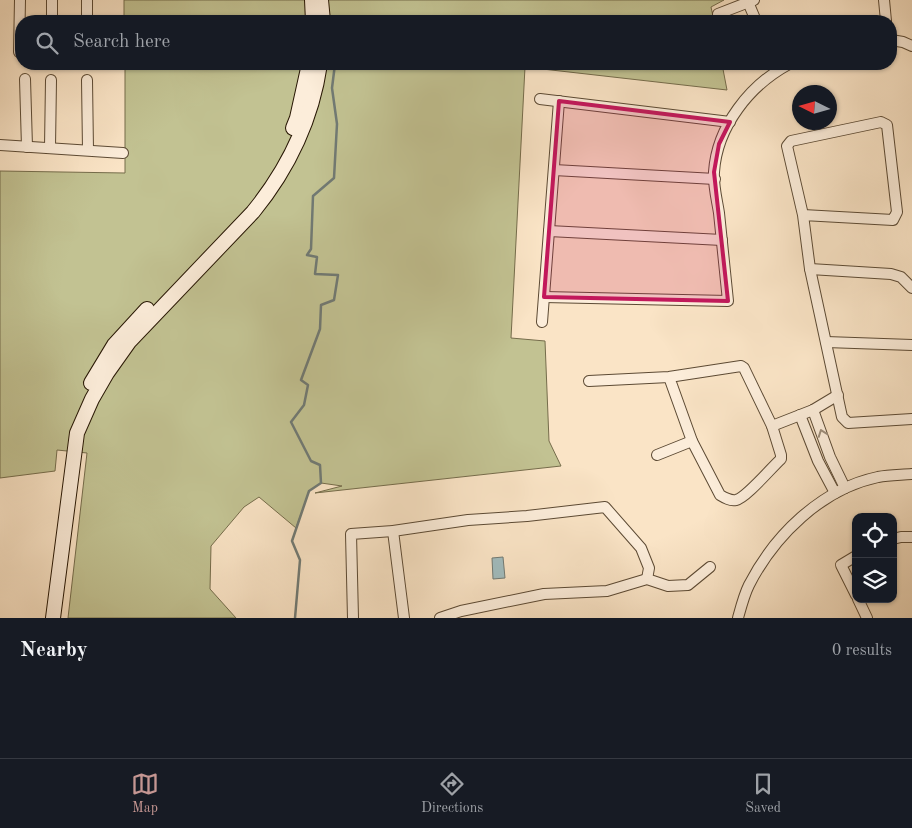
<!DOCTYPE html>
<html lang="en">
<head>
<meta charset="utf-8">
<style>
  :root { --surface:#171b24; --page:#20242c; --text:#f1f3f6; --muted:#9ea1a6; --line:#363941; --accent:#c59692 }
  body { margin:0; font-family:"Old Standard TT",serif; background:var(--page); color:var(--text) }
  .controls { position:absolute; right:15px; bottom:15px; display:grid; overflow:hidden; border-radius:10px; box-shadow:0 1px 4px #0004 }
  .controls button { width:45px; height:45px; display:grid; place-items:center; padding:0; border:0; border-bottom:1px solid var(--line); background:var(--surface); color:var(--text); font:25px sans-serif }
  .compass { position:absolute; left:792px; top:85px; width:45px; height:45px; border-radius:50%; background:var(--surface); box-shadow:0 1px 4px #0004; rotate:275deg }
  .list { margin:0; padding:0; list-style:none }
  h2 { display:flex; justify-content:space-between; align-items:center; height:65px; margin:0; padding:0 20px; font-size:21px }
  h2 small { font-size:16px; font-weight:400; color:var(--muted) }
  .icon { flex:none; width:28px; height:28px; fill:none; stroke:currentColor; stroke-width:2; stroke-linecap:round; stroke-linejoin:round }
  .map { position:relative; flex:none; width:912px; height:618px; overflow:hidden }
  .search { position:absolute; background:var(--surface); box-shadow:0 1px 4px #0004; left:15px; right:15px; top:15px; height:55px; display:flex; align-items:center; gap:12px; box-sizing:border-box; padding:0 18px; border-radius:20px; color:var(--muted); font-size:19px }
  .sheet { height:140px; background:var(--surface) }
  nav { display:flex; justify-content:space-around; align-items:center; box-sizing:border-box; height:70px; border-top:1px solid var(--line); background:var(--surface); font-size:14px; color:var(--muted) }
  nav a { display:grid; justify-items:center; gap:2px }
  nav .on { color:var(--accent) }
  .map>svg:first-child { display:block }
  .green { fill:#c2c292; stroke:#756c4b }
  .water { fill:#a1bcbe; stroke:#717a74 }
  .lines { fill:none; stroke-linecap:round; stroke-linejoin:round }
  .stream { stroke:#717a74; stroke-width:2.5 }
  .minor-casing { stroke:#5c4a34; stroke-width:12 }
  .secondary-casing { stroke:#281704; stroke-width:16 }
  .minor { stroke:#fcedda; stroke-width:10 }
  .secondary { stroke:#fcedda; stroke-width:14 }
  .oneway { stroke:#9d8d7a }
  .marked { fill:#c2185b; fill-opacity:0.2; stroke:#c2185b; stroke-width:4; stroke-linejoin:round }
</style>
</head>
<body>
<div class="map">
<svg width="912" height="618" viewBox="0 0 912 618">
  <rect width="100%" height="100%" fill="#fae4c6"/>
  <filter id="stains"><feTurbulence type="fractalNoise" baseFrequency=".004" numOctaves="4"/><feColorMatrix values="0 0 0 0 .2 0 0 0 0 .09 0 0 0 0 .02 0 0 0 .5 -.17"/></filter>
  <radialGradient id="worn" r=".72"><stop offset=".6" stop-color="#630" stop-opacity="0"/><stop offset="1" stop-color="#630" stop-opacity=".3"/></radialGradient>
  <!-- green -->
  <g class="green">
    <polygon points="124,0 724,0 711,7 714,21 124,21"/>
    <polygon points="125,64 722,64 727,90 525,67 511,338 545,341 549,441 561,466 315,493 342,486 321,483 309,491 296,528 259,497 244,507 211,546 210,589 236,618 68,618 87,453 57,450 55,471 0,478 0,171 125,173"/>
  </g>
  <!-- water -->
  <polygon class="water" points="503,557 505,578 493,579 492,558"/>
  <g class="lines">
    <!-- stream -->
    <polyline class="stream" points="295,618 300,560 292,541 309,491 321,483 320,465 311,461 291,422 304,405 308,385 301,380 320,329 321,305 334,300 338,275 315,274 317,257 307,255 311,249 313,196 334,178 337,124 332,88 335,64"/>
    <defs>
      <g id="minor">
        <polyline points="52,0 52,21"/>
        <polyline points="87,0 87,21"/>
        <polyline points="884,0 886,21"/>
        <polyline points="748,2 756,21"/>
        <polyline points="718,14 754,0"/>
        <polyline points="891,40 903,42 912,46"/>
        <polyline points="19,52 20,0"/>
        <polyline points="25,79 27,147"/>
        <polyline points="87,80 88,150"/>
        <polyline points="540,99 730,122"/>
        <polyline points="0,145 123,153"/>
        <polyline points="50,147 51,80"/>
        <polyline points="554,170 715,179"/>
        <polyline points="803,215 893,220 897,212 887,125 881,122 791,141 787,146 803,215 810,269 842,417 848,423 912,419"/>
        <polyline points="549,231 722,240"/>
        <polyline points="810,269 891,274 901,277 912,288"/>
        <path d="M544 297 728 301C725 272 722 242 719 213 717 200 713 185 714 172 717 126 750 85 789 64"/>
        <polyline points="542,322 559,101"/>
        <polyline points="826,342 912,345"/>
        <path d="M589 381 669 377 741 366 744 368 772 426 781 455V459C772 467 746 498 736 500 730 501 725 498 720 495L692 441 669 377"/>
        <polyline points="813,410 830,457 845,488"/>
        <polyline points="800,415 818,461 835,493"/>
        <polyline points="772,426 813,410 838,395"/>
        <polyline points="657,455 692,441"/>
        <polyline points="393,531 404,618"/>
        <polyline points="893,539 901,537 912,537"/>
        <polyline points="856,556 841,565 856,595"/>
        <polyline points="858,599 867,618"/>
        <polyline points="353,618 351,534 393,531 468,520 527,516 605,507 641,548 649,568 647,579"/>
        <polyline points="440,618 461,611 544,594 607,591 647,579 668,586 688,585 710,567"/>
        <path d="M738 618C741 607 744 595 749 585 774 536 821 489 878 477 889 475 901 475 912 474"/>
      </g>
      <g id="secondary">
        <polyline points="312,0 313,21"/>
        <polyline points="321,0 323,21"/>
        <polyline points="293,128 297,118 309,64"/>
        <polyline points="91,383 114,345 147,309"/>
        <path d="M53 618 77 433 92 399 107 373 129 342 253 212C288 169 312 119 320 64"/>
      </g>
    </defs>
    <!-- minor casing -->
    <use href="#minor" class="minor-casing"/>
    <!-- secondary casing -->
    <use href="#secondary" class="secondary-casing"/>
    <!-- minor -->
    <use href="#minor" class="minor"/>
    <!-- secondary -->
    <use href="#secondary" class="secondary"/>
  </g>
  <!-- one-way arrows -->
  <defs><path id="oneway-chevron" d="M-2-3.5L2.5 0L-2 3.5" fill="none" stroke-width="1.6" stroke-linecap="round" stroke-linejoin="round" transform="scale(1.25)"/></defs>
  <use class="oneway" href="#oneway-chevron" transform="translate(822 433) rotate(-110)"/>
  <!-- marked area -->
  <path class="marked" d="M559 101 730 122 719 144 714 172 728 301 544 297Z"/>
  <rect width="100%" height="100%" filter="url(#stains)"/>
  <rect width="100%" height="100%" fill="url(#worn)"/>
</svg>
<div class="controls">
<button><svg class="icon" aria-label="locate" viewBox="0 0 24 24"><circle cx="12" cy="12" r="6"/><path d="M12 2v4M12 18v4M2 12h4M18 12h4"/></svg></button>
<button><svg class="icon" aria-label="layers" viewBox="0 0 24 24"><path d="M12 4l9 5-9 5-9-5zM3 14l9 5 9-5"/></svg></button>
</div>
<svg class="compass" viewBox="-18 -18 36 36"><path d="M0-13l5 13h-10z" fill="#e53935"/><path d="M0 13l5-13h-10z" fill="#9ea1a6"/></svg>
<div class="search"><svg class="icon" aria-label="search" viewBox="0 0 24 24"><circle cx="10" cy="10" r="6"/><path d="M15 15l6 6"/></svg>Search here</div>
</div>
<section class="sheet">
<h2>Nearby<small>0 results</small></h2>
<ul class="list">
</ul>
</section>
<nav>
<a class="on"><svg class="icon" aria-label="map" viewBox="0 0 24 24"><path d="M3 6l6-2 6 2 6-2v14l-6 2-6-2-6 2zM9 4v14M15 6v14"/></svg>Map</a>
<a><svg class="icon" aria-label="directions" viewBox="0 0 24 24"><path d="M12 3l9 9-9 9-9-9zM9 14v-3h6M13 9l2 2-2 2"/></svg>Directions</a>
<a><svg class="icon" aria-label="saved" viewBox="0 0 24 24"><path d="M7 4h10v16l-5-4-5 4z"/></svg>Saved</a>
</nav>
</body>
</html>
